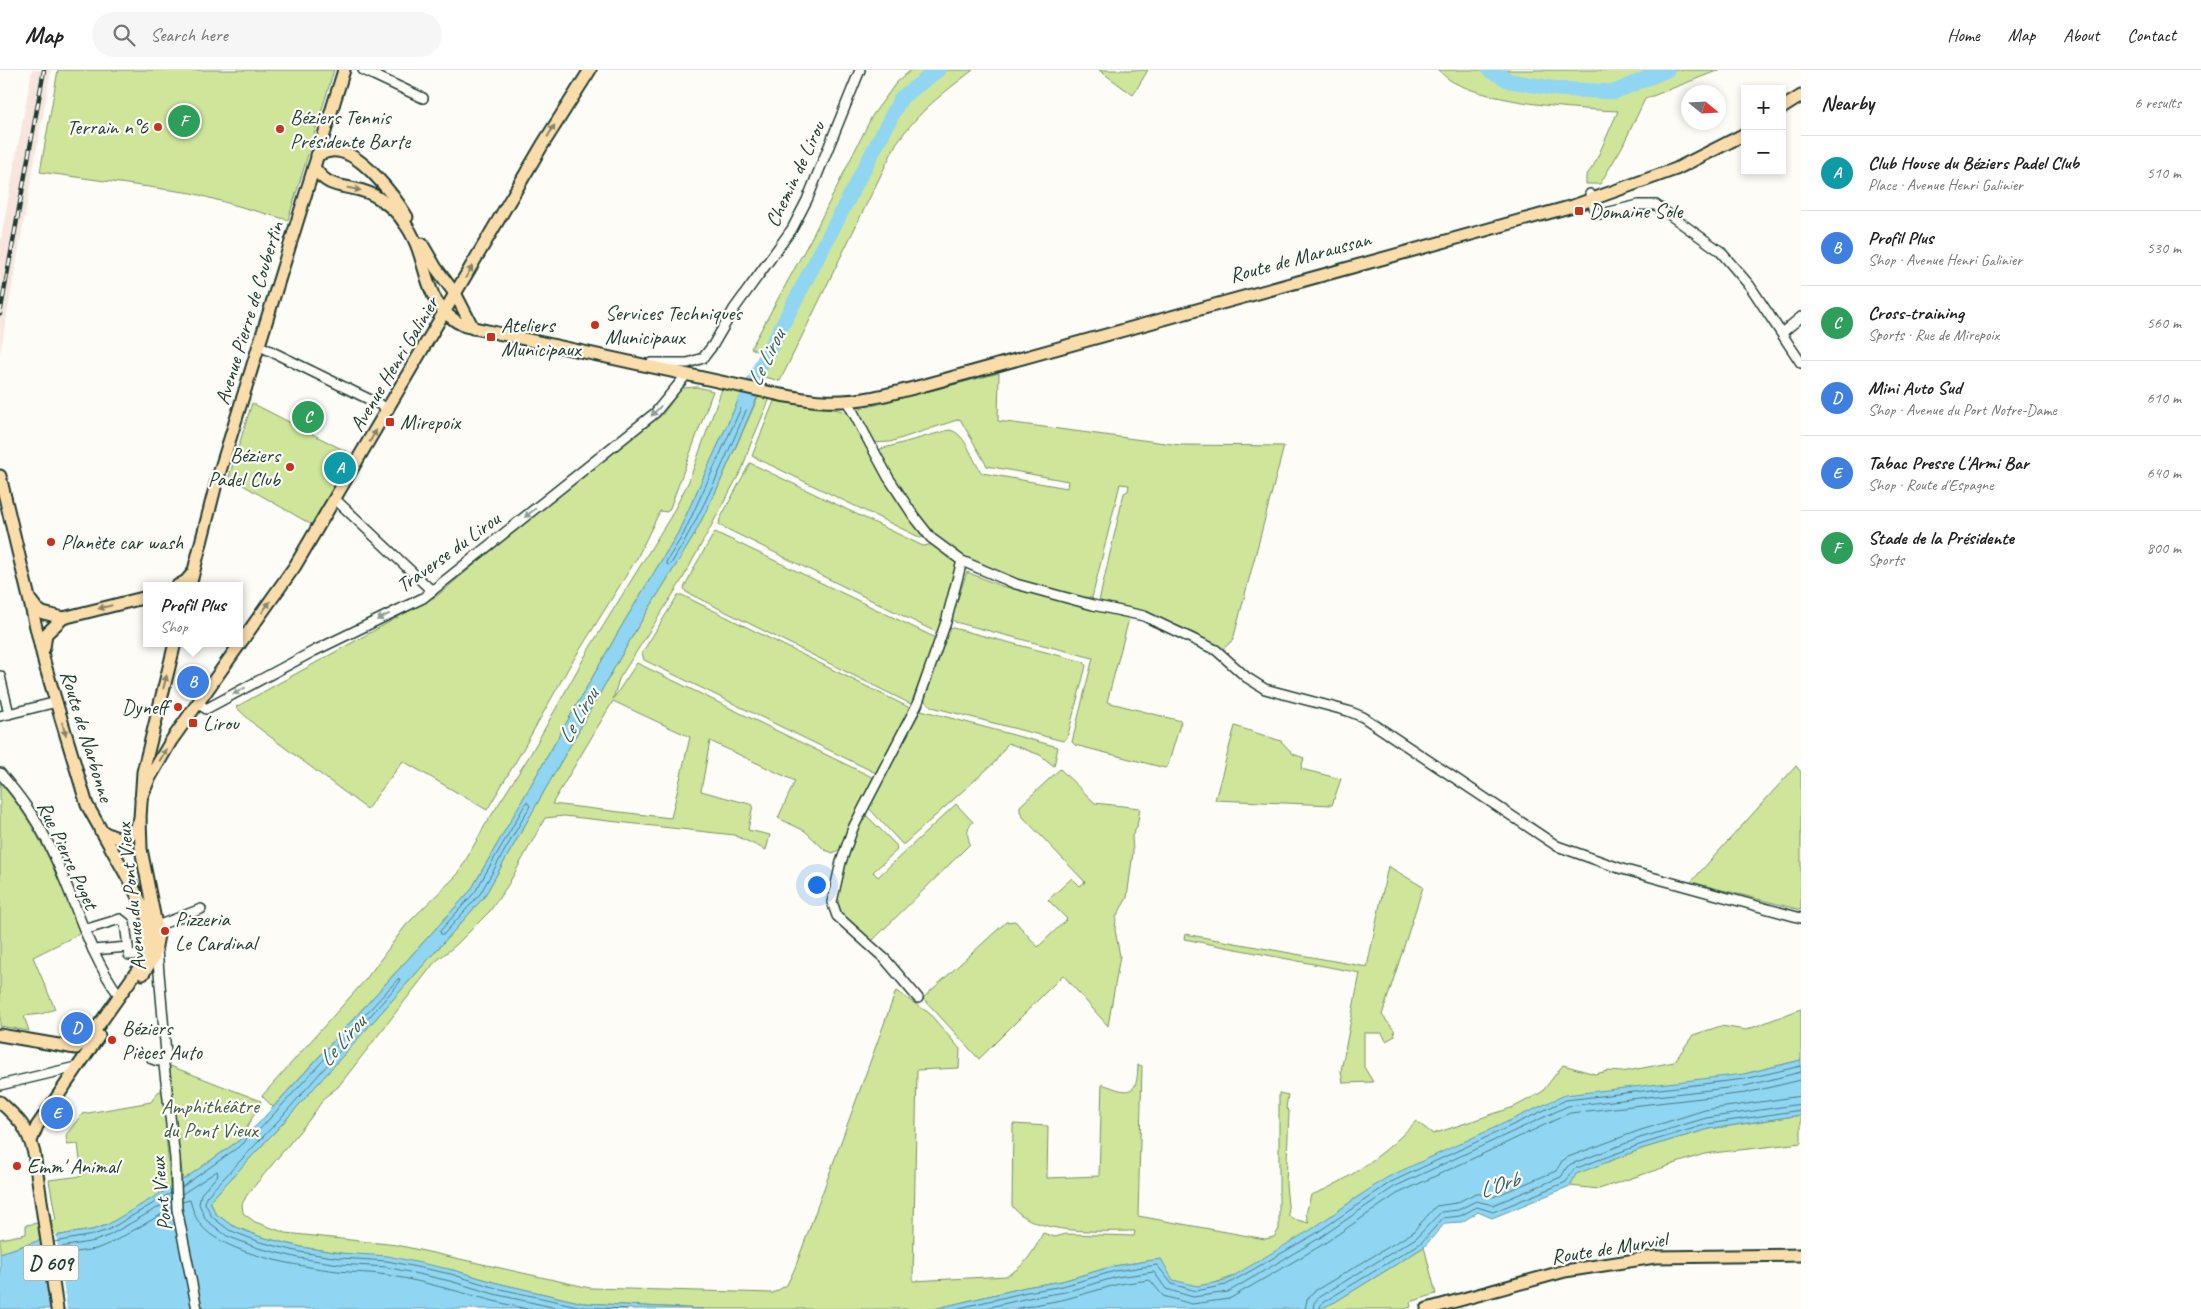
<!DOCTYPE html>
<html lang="en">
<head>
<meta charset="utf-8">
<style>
  :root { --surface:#fff; --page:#f6f6f6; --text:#222; --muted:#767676; --line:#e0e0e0; --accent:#c8321e }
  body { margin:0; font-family:Caveat,sans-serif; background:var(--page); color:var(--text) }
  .controls { position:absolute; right:15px; top:15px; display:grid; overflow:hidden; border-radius:0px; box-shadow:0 2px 8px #0003 }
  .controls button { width:45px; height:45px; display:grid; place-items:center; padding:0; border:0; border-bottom:1px solid var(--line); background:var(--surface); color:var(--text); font:25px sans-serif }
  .compass { position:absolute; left:1681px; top:15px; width:45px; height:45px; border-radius:50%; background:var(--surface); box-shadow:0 2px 8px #0003; rotate:108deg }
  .you { position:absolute; left:816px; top:814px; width:18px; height:18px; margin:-12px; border:4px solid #fff; border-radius:50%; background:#1a73e8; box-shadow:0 0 0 8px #1a73e833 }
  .badge { display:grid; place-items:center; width:32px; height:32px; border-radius:50%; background:var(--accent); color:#fff; font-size:16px; font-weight:700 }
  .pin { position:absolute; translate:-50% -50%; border:2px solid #fff; box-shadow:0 1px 5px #0006 }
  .popup { position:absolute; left:143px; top:512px; width:100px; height:65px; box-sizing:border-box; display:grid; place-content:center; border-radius:0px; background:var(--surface); filter:drop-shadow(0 1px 4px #0005); font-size:16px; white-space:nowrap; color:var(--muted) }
  .popup b { font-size:19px; color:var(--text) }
  .popup::after { content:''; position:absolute; left:50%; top:100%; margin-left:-10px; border:10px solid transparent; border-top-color:var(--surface) }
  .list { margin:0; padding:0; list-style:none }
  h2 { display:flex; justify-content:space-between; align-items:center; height:65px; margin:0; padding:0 20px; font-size:21px }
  h2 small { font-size:16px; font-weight:400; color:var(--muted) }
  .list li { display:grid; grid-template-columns:32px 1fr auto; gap:15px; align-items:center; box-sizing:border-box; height:75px; padding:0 20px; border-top:1px solid var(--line) }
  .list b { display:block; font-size:19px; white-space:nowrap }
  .list p { margin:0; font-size:16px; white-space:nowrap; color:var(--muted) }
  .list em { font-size:16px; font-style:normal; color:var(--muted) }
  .icon { flex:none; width:28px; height:28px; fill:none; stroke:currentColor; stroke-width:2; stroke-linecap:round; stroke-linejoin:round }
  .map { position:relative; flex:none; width:1801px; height:1239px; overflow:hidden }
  header { display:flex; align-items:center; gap:30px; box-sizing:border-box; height:70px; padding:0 25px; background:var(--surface); border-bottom:1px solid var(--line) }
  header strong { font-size:24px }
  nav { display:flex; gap:28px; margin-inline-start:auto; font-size:18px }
  .search { width:350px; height:45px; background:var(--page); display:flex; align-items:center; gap:12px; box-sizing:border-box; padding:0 18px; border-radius:28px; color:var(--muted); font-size:19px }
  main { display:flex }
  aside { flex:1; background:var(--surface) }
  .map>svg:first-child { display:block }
  .built { fill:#f8e6de }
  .green { fill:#cfe59a; stroke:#779167; fill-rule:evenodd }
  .water { fill:#90d6f2; stroke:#6399a6 }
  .pier { fill:#fdfcf7 }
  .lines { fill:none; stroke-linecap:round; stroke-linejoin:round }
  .shore { stroke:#4c7a80; stroke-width:1 }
  .river { stroke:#90d6f2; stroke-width:15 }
  .minor-casing { stroke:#1f3d34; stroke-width:12 }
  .major-casing { stroke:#1f3d34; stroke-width:15 }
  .minor { stroke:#fdfcf7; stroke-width:9 }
  .major { stroke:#fbddab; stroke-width:11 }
  .rail-casing { stroke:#1f3d34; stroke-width:4.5 }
  .rail { stroke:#fdfcf7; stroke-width:2.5; stroke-dasharray:8; stroke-linecap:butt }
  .oneway { fill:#82856a }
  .oneway2 { fill:#8e9c96 }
  .poi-dot { fill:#c8321e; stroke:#fdfcf7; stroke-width:2 }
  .labels { text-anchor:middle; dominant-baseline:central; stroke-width:4.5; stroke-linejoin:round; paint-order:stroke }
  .shield { fill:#fdfcf7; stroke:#62766e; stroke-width:1 }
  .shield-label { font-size:20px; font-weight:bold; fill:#1f3d34 }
  .poi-label { font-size:21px; fill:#1f3d34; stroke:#fdfcf7; text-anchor:start }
  .street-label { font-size:21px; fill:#1f3d34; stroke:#fdfcf7 }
  .park-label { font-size:21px; fill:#425f48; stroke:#fdfcf7 }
  .water-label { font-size:22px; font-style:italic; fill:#365c5a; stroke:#fdfcf7 }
</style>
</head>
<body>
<header>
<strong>Map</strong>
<div class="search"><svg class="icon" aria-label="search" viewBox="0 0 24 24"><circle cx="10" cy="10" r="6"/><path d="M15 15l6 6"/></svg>Search here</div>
<nav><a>Home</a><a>Map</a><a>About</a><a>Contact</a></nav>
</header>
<main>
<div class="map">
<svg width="1801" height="1239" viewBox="0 0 1801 1239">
  <rect width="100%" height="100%" fill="#fdfcf7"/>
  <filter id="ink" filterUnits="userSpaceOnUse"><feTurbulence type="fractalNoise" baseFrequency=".02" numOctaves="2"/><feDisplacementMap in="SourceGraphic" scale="10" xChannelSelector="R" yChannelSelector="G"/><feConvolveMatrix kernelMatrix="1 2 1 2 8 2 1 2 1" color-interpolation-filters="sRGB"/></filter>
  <g filter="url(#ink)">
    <!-- built -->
    <polygon class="built" points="32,0 51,0 0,283 0,173"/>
    <!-- green -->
    <g class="green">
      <polygon points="58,0 334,0 288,150 192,123 40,102"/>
      <path d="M911 0H973C941 25 920 40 896 74L780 311 761 306 822 185 815 181 760 283 751 278 813 165 872 46 896 13Z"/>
      <polygon points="1099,0 1148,0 1133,25"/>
      <path d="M1438 0H1661L1619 19 1621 23 1674 0H1719L1645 29 1622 77 1600 114H1586V106L1594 95 1618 41C1572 39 1493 33 1453 12 1447 9 1443 4 1438 0Z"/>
      <path d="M999 303 998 351 1180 375 1284 376 1233 570 1223 579C1184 556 1144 541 1099 531L1124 423 1128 421 1129 415 1120 414 1092 528C1045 524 964 498 932 463 909 438 892 409 877 380L949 360C966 362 972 391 982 403L1067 418 1068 411 987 396 960 349 890 372 872 373 856 340Z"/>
      <polygon points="697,317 713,321 670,438 667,442 660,441 637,488 569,597 522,681 487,740 403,691 367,739 256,656 236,637 438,525 611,381 662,345 682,318"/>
      <polygon points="722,319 743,320 678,463 624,552 471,820 273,1037 262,1026 366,909 406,855 458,804 484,757 530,685 589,579 671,446 689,411"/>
      <path d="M759 325 770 328 749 378 743 397 682 510 619 609 613 629 637 593 874 708 841 779 833 783 825 780 805 761 778 748 795 711 710 671 701 721 753 735 748 760 770 765 766 780 734 765 564 746 545 748 508 815 490 841 456 875 435 892 338 1017 325 1027 309 1050 247 1125 242 1134 243 1143 255 1152 286 1163 397 1175 590 1218 773 1223 787 1215 795 1198 896 921 929 943 960 979 959 998 917 1000 913 1211 1006 1206C1026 1196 1033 1182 1043 1163L1055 1167 1066 1164 1134 1166 1135 1161C1102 1161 1034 1166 1012 1136L1013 1054 1048 1056 1047 1108 1099 1106 1102 1014C1106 1016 1109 1016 1113 1018 1136 1026 1137 1016 1138 995L1142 996 1138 1146 1265 1169 1274 1167 1279 1159V1023L1288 1025 1286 1038 1289 1041 1286 1114 1289 1146 1293 1149 1309 1153 1306 1144 1311 1125C1346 1113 1391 1079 1416 1051L1433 1064 1514 1037 1542 1022 1563 995 1595 1004 1608 1001 1622 1002 1674 992 1693 965 1721 956 1746 960 1801 939V990L1744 1004 1359 1126C1321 1153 1245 1212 1199 1216 1191 1217 1180 1212 1172 1210L1161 1189 1114 1196 1062 1211 1026 1217 934 1239H704L583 1233 497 1213 453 1200 301 1177 261 1167 231 1155 215 1143 210 1131 282 1054 484 827 637 558 692 469 717 419ZM613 631 690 667 671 748 552 734Z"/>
      <polygon points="774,331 834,339 847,342 916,456 925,466 921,468 752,386"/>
      <polygon points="252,333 355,386 314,456 229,407"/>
      <path d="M750 393 923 476 934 474 956 491C955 513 943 541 938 563L719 455 720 449Z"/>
      <polygon points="715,462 936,568 911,634 686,522 684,518 696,494"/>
      <polygon points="967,502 1001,516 1130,545 1107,632 1181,651 1168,695 1165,698 1075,675 1072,672 1093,588 955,552 952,548 953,542"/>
      <polygon points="678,525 682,525 910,638 876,703 644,590 642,583"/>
      <polygon points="949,557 1084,592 1086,596 1067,668 1063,671 932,637 924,630"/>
      <polygon points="921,640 1058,677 1054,696 1040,685 1008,673 995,692 904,774 902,774 868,737"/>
      <polygon points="1235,656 1281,671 1293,684 1304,688 1301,699 1341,709 1332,735 1215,730"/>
      <polygon points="1796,696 1801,702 1801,840 1691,812"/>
      <polygon points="1060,699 1095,733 1140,738 1137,757 1132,766 1133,782 1127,828 1116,847 1115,860 1120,886 1108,956 1063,905 979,989 923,928 1006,852 1015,851 1038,877 1067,849 1048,830 1072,808 1080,816 1085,812 1023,747 1020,741 1020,736"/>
      <path d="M0 713C40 758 58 808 81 863L33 887 55 939 41 944 24 946 29 961 0 956Z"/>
      <path d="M956 734 973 752C966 759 967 765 970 774L871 872 833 838V817L864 743 896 775 897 780 873 802 878 807Z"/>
      <polygon points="1388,796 1423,817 1382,945 1394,960 1395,966 1386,971 1382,963 1364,963 1364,997 1373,1012 1343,1013 1341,1001 1360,903 1184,869 1185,864 1367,897"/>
      <polygon points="168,995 261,1031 241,1069 183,1110"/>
      <polygon points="163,1020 170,1118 107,1155 92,1160 54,1166 0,1183 0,1169 26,1164 26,1155 56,1150 49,1110 82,1106 78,1074 67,1075 66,1065 82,1044 151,1032 158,1022"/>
      <polygon points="1801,1045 1801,1073 1704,1084 1599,1119 1570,1116 1575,1104 1644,1078 1709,1059"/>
      <polygon points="1424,1177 1436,1224 1410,1232 1411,1237 1405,1239 1318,1239 1335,1232"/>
    </g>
    <!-- water -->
    <g class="water">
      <polygon points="743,320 759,323 717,419 692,469 637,558 484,827 282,1054 210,1131 215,1143 231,1155 261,1167 301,1177 340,1183 388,1186 453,1200 497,1213 583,1233 704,1239 0,1239 0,1183 54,1166 92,1160 107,1155 183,1110 241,1069 245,1061 249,1062 257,1055 471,820 624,552 678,463"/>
      <polygon points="1801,990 1801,1045 1709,1059 1644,1078 1576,1104 1570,1116 1492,1148 1478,1142 1462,1152 1445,1153 1424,1177 1335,1232 1320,1239 934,1239 1026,1217 1062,1211 1114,1196 1161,1189 1173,1210 1197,1216 1225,1211 1312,1159 1359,1126 1388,1107 1565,1025 1744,1004"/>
    </g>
    <!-- pier -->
    <polygon class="pier" points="58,1163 56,1165 67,1239 51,1239 49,1227 46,1224 49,1222 45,1198 42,1196 45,1193 41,1168"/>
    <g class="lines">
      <!-- shore -->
      <g class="shore">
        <path d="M747 326 751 329C727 385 703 442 671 494L668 495 666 492 683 465Z"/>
        <polygon points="527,732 530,736 480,824 444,864 441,864 440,861 475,822"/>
        <polyline points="182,1117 244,1073 247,1068 260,1059 399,908 400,912 278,1051 206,1127 205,1133 212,1147 229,1160 260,1172 300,1182 340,1188 387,1191 451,1204 496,1218 582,1237 627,1239"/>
        <polyline points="182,1124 217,1101 218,1105 201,1124 199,1134 206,1150 227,1166 258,1178 299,1188 339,1194 386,1197 450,1211 494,1224 561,1239"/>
        <path d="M182 1132 190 1130C192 1138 195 1147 200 1154 222 1184 302 1197 338 1201 354 1203 371 1202 387 1205 434 1213 480 1229 527 1239"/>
        <polyline points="54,1172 93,1165 108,1160 171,1123"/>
        <polyline points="55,1178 95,1171 110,1165 171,1130"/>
        <polyline points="56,1185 96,1179 113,1172 171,1139"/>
        <polyline points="955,1239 1027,1222 1063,1216 1115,1201 1157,1195 1172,1214 1196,1221 1226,1215 1315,1164 1391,1112 1566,1030 1745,1009 1801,996"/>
        <polyline points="982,1239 1028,1228 1065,1222 1117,1207 1154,1202 1166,1219 1193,1227 1228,1222 1318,1169 1394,1117 1568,1036 1745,1016 1801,1002"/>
        <polyline points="1014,1239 1066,1229 1119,1214 1150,1210 1163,1226 1192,1234 1229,1229 1322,1175 1397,1124 1570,1043 1746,1023 1801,1010"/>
        <polyline points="1305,1239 1307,1230 1313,1222 1412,1163 1436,1136 1456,1133 1476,1123 1493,1127 1556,1101 1562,1091 1568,1087 1638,1061 1705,1040 1801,1026"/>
        <polyline points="1313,1239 1314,1233 1319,1227 1416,1168 1441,1142 1458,1140 1476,1131 1493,1135 1561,1107 1567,1097 1571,1094 1640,1068 1706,1048 1801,1034"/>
        <polyline points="1319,1239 1322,1233 1421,1173 1443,1148 1460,1146 1477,1137 1493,1142 1566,1112 1574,1099 1642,1074 1708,1054 1801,1040"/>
      </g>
      <!-- river -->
      <g class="river">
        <polyline points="1489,0 1510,11 1557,19 1614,22 1667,0"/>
        <polyline points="745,332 762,294 901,28 938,0"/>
      </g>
      <defs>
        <g id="minor">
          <polyline points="363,0 423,28"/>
          <polyline points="1590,124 1596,144 1601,144 1639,135 1656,135 1720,181 1750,216 1801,293"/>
          <polyline points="1783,262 1801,247"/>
          <polyline points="258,275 389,339"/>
          <polyline points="651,293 688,293 703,288 713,275 734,239 792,159 807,130 860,0"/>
          <polyline points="847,331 888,407 913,445 931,468 962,491 946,552 917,635 853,758 841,792 832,832 837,846 885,889 918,928"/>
          <polyline points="335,429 432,521"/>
          <polyline points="962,491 1016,514 1093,535 1144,546 1216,580 1246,607 1265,619 1348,641 1363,647 1557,776 1622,799 1801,848"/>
          <polyline points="0,606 9,644"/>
          <polyline points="198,633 206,639 314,581 423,528 655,343 687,304"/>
          <polyline points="0,646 57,632"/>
          <path d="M0 703C18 724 34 745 46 769 73 820 85 879 119 925"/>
          <polyline points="157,856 201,839"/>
          <polyline points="84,860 120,849 125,853 129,885 146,884"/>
          <polyline points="93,880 128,877"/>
          <polyline points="157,880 166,983 164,988 164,995 175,1088 177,1139 197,1239"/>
          <polyline points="152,989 158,991 164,988"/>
          <polyline points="0,1015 76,997"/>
        </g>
        <g id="major">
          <polyline points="1782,38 1801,26"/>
          <path d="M317 85C323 83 331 80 337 81 362 83 395 127 407 147"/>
          <path d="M314 97C328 119 341 114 363 121 378 125 395 139 403 151 433 189 417 234 465 256L781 325C795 327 809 331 823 331 858 333 891 324 925 315L1573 136 1676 99 1745 64"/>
          <polyline points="422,174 436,198 456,225 473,258"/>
          <polyline points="0,406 45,595 87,735 133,817 146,844 149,858 146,884 139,898 91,966 80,975 70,977"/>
          <polyline points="177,516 186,511 192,504"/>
          <polyline points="190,516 216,414 344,0"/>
          <polyline points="31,531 37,539 43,543 63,548 147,527"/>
          <polyline points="44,578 46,564 63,548"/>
          <polyline points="141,728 149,709 171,671 295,496 543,74 590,0"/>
          <path d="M100 760C120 772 131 772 140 749"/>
          <polyline points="143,904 154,887 158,865 141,779 140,748 143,702 175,573"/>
          <polyline points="0,965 76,978"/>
          <path d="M0 1032C20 1050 27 1057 34 1083L57 1239"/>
          <polyline points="31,1071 37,1056 99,966"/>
          <polyline points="1427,1239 1565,1201 1655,1187 1801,1185"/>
        </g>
      </defs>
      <!-- minor casing -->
      <use href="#minor" class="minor-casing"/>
      <!-- major casing -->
      <use href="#major" class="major-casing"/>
      <!-- minor -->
      <use href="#minor" class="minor"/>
      <!-- major -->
      <use href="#major" class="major"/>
      <defs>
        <polyline id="rail" points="0,244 44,0"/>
      </defs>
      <!-- rail casing -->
      <use href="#rail" class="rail-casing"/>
      <!-- rail -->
      <use href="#rail" class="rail"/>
    </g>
    <!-- one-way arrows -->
    <defs><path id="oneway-solid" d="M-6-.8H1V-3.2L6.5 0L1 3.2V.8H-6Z" transform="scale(1.25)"/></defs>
    <g class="oneway">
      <use href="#oneway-solid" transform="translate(551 61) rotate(-59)"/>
      <use href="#oneway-solid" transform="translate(354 119) rotate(12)"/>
      <use href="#oneway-solid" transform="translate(469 202) rotate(-60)"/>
      <use href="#oneway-solid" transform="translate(373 366) rotate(-60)"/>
      <use href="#oneway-solid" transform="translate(105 537) rotate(166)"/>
      <use href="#oneway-solid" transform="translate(266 537) rotate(-55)"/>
      <use href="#oneway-solid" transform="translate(165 612) rotate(-76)"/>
      <use href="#oneway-solid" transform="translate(64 659) rotate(75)"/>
      <use href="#oneway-solid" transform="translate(163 685) rotate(-60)"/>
    </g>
    <g class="oneway2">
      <use href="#oneway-solid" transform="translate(656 341) rotate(134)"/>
      <use href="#oneway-solid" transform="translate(530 443) rotate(141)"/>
      <use href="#oneway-solid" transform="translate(383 547) rotate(154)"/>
      <use href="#oneway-solid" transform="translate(239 621) rotate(152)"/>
    </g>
  </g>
  <!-- markers -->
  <g class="poi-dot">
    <circle cx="158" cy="57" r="5"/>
    <circle cx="280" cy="59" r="5"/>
    <rect x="1574" y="136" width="10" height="10" rx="2.5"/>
    <circle cx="595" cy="255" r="5"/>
    <rect x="486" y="262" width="10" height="10" rx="2.5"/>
    <rect x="385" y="347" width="10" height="10" rx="2.5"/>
    <circle cx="290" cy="397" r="5"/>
    <circle cx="51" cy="472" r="5"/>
    <circle cx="178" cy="637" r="5"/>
    <rect x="188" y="648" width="10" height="10" rx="2.5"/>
    <circle cx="165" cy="861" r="5"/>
    <circle cx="112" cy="970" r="5"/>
    <circle cx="17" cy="1096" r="5"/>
  </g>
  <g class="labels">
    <!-- shield labels -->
    <rect class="shield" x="23.5" y="1175.5" width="55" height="35" rx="4"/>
    <g class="shield-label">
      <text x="51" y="1193">D 609</text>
    </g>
    <!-- poi labels -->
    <g class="poi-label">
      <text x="290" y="47">Béziers Tennis<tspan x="290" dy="24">Présidente Barte</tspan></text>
      <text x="148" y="57" text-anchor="end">Terrain n°6</text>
      <text x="1589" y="141">Domaine Sole</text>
      <text x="605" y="243">Services Techniques<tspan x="605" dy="24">Municipaux</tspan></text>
      <text x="501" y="255">Ateliers<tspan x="501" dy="24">Municipaux</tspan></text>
      <text x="400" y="352">Mirepoix</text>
      <text x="280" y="385" text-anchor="end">Béziers<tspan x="280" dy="24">Padel Club</tspan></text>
      <text x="61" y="472">Planète car wash</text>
      <text x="168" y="637" text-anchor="end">Dyneff</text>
      <text x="203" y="653">Lirou</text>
      <text x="175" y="849">Pizzeria<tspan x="175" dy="24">Le Cardinal</tspan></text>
      <text x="122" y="958">Béziers<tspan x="122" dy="24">Pièces Auto</tspan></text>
      <text x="27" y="1096">Emm' Animal</text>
    </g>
    <!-- street labels -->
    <g class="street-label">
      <text transform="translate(795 104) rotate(-65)">Chemin de Lirou</text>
      <text transform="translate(1300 187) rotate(-15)">Route de Maraussan</text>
      <text transform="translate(249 243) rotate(-73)">Avenue Pierre de Coubertin</text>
      <text transform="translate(394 294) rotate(-59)">Avenue Henri Galinier</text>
      <text transform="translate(448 482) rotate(-36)">Traverse du Lirou</text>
      <text transform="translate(87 666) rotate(73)">Route de Narbonne</text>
      <text transform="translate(68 785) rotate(65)">Rue Pierre Puget</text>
      <text transform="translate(131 827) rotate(-96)">Avenue du Pont Vieux</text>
      <text transform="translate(161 1124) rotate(-96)">Pont Vieux</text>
      <text transform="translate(1609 1178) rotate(-9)">Route de Murviel</text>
    </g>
    <!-- park labels -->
    <g class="park-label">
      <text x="210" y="1036">Amphithéâtre<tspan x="210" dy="24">du Pont Vieux</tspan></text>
    </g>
    <!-- water labels -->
    <g class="water-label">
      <text transform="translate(766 288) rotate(-64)">Le Lirou</text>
      <text transform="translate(578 646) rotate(-60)">Le Lirou</text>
      <text transform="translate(342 971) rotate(-49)">Le Lirou</text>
      <text transform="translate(1499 1115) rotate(-18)">L'Orb</text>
    </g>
  </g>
</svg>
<div class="controls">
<button>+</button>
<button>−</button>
</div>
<svg class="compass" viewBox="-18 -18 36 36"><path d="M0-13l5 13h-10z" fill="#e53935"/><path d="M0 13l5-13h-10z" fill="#767676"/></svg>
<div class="you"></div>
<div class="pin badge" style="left:340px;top:398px;background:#0f9aa8">A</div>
<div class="pin badge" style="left:193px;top:612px;background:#3f7fe0">B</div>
<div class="popup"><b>Profil Plus</b>Shop</div>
<div class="pin badge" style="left:308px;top:347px;background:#2e9e5b">C</div>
<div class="pin badge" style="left:77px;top:958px;background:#3f7fe0">D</div>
<div class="pin badge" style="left:57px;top:1043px;background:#3f7fe0">E</div>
<div class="pin badge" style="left:184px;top:51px;background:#2e9e5b">F</div>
</div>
<aside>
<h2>Nearby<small>6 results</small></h2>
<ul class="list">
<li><span class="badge" style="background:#0f9aa8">A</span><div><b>Club House du Béziers Padel Club</b><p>Place · Avenue Henri Galinier</p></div><em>510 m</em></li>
<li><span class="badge" style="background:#3f7fe0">B</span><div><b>Profil Plus</b><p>Shop · Avenue Henri Galinier</p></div><em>530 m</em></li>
<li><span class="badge" style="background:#2e9e5b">C</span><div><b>Cross-training</b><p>Sports · Rue de Mirepoix</p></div><em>560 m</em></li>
<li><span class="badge" style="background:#3f7fe0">D</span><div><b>Mini Auto Sud</b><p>Shop · Avenue du Port Notre-Dame</p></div><em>610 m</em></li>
<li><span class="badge" style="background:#3f7fe0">E</span><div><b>Tabac Presse L'Armi Bar</b><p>Shop · Route d'Espagne</p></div><em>640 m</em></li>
<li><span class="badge" style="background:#2e9e5b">F</span><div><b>Stade de la Présidente</b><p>Sports</p></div><em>800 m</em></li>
</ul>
</aside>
</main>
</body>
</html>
